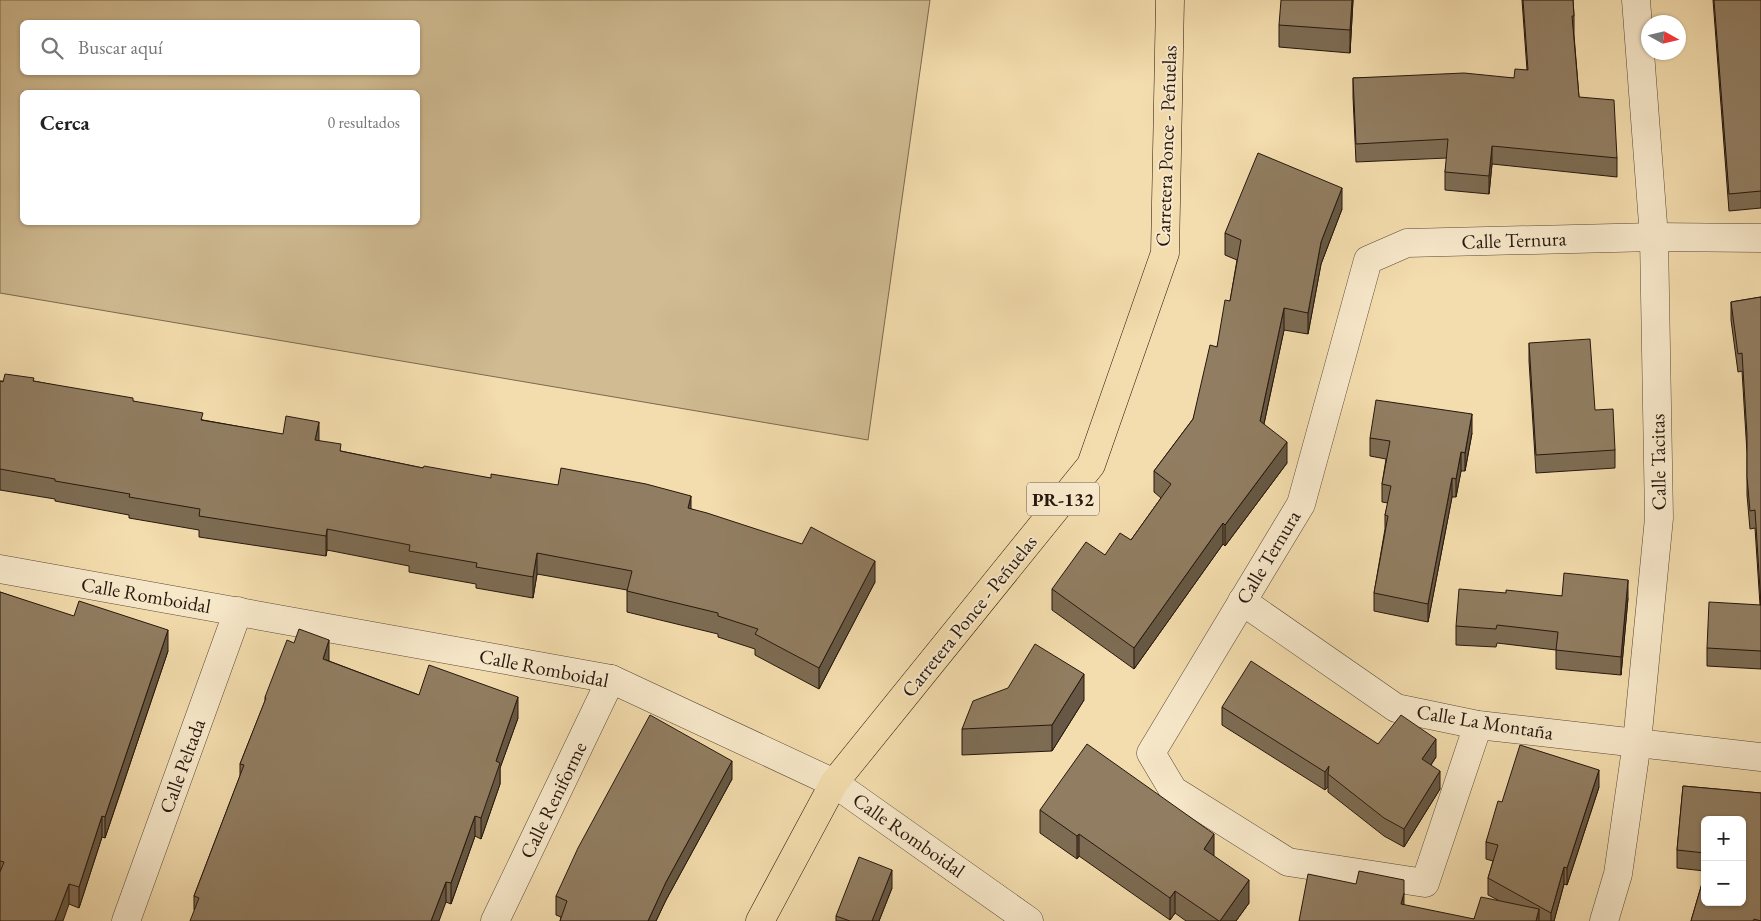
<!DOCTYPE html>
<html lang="es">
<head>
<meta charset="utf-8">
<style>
  :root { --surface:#fff; --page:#f2f2f2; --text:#222; --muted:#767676; --line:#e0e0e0 }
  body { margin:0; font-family:"EB Garamond",serif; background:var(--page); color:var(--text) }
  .controls { position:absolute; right:15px; bottom:15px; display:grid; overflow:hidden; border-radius:8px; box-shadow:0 1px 4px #0004 }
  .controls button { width:45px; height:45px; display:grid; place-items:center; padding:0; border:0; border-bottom:1px solid var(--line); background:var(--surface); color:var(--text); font:25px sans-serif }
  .compass { position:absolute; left:1641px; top:15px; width:45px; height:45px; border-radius:50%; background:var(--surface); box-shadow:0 1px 4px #0004; rotate:98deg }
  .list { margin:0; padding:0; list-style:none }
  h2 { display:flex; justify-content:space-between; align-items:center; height:65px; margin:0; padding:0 20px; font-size:21px }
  h2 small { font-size:16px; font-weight:400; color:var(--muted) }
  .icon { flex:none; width:28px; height:28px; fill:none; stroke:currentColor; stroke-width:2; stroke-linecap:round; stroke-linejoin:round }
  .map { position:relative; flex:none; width:1761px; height:921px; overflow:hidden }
  .search { position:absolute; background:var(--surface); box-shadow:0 1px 4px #0004; left:20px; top:20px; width:400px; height:55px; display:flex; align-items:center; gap:12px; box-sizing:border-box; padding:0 18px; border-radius:8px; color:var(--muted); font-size:19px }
  .panel { position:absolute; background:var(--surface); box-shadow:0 1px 4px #0004; left:20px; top:90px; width:400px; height:135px; border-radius:8px }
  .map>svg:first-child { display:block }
  .green { fill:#d0bb92; stroke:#7b6950; fill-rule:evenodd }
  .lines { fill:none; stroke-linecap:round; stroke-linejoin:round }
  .minor-casing { stroke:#594836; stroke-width:29 }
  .major-casing { stroke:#26170e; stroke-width:29 }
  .minor { stroke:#f7e8ca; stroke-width:28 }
  .major { stroke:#f3dcad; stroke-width:28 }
  .wall { fill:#7d6c53; stroke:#26170e }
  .shaded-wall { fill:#665844; stroke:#26170e }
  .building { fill:#917d61; stroke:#26170e }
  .labels { text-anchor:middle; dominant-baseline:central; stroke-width:4; stroke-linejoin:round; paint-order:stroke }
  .shield { fill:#f7e8ca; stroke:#655646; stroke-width:1 }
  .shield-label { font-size:19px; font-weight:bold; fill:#26170e }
  .street-label { font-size:20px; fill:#26170e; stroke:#f7e8ca }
</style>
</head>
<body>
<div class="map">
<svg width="1761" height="921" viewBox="0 0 1761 921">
  <rect width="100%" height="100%" fill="#f3dcad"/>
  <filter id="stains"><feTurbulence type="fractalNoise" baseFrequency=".004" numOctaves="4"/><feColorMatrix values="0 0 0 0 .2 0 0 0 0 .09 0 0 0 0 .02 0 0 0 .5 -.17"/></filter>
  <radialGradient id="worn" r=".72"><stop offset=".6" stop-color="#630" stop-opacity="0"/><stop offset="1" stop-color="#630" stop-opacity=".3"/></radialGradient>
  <!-- green -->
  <path class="green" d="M0 0H930L868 440 0 293ZM22 22H418V72H22ZM22 92H418V222H22Z"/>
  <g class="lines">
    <defs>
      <g id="minor">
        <polyline points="0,569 611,679 834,783 1029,921"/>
        <polyline points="1242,601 1396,708 1478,725 1761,757"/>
        <polyline points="1478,725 1425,883 1288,862 1173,790 1151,753 1301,504 1368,260 1407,243 1654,237 1761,238"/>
        <polyline points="126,921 238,611"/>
        <polyline points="495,921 611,679"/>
        <polyline points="1604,921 1618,874 1637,742 1659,518 1654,237 1636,0"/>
      </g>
      <polyline id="major" points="760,921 834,783 1091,465 1165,253 1170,0"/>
    </defs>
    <!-- minor casing -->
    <use href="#minor" class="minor-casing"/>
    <!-- major casing -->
    <use href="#major" class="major-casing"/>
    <!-- minor -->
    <use href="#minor" class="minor"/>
    <!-- major -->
    <use href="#major" class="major"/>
  </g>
  <!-- wall -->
  <g class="wall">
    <polygon points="1353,0 1350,53 1279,47 1279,25"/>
    <polygon points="1522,0 1573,0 1574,16 1574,35 1579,97 1617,158 1617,177 1492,164 1489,194 1445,190 1445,172 1447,158 1356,162 1353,97 1353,78 1514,78 1527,70"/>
    <polygon points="1713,0 1761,0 1761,208 1729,211"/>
    <polygon points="1342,209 1321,264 1308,334 1284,330 1264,424 1287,463 1225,546 1223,544 1134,669 1052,610 1052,589 1105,555 1131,540 1161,498 1154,492 1154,471 1193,419 1217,347 1230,301 1237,260 1225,255 1225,233"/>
    <polygon points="1761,297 1761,669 1707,666 1707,648 1760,605 1755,528 1750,529 1747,495 1747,453 1742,371 1738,372 1731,320 1731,302"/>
    <polygon points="1529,343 1595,410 1615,450 1615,468 1536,473 1529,361"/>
    <polygon points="0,381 34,381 133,401 203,420 319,441 341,451 423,468 691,509 875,582 819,689 755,655 755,649 718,637 718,634 627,612 627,590 537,574 533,598 476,588 476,584 409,572 409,566 327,550 326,556 199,537 199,530 129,518 129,515 55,501 55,499 0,490"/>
    <polygon points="1472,433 1465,471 1461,471 1456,497 1452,497 1428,622 1374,611 1374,593 1385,529 1385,515 1388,503 1382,502 1382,484 1386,459 1370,456 1370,438"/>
    <polygon points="0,592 168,651 105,838 102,837 79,908 69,904 0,921"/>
    <polygon points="1506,593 1562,596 1628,598 1621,675 1556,669 1556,650 1497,643 1496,647 1456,645 1456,626"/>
    <polygon points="329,661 419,695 518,718 500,768 500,784 481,839 475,836 451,904 446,902 194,910 194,896 240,776 240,764 265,701 265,697"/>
    <polygon points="1084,700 1052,751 962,755 962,729"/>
    <polygon points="1222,707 1378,744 1436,757 1431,765 1440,789 1404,847 1384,836 1328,792 1328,787 1325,790 1222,725"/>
    <polygon points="732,779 666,900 656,921 560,921 561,917 556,915 556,896"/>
    <polygon points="1683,786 1761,793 1761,921 1691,921 1705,873 1705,902 1742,902 1742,820 1705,820 1705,871 1677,868 1677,850"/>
    <polygon points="1599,787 1567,885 1564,884 1554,921 1299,921 1474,919 1498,900 1488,895 1488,878 1493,861 1486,859 1486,842 1502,802"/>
    <polygon points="1040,810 1214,856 1249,903 1236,921 1186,921 1175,913 1170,920 1079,856 1077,859 1040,833"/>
    <polygon points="892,888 879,921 836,921 836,916"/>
  </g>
  <!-- shaded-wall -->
  <g class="shaded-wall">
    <polygon points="1352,0 1353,0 1350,53 1350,30"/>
    <polygon points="1492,146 1492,164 1489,194 1489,176"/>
    <polygon points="1342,188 1342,209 1321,264 1308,334 1308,313 1321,242"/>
    <polygon points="1284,308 1284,330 1260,442 1260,421"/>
    <polygon points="1472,414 1472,433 1465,471 1465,453"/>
    <polygon points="319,422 319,443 315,440"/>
    <polygon points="1287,442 1287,463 1225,546 1225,525"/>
    <polygon points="1461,452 1461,471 1456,497 1456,479"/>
    <polygon points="1452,478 1452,497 1428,622 1428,604"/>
    <polygon points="691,496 691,517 688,508"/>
    <polygon points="1223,523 1223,544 1134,669 1134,648"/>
    <polygon points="327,529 327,550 326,556 326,536"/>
    <polygon points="537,553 537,574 533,598 533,577"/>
    <polygon points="875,561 875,582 819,689 819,668"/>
    <polygon points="1628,580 1628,598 1621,675 1621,657"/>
    <polygon points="168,630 168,651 105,838 105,817"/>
    <polygon points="329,640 329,661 323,659"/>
    <polygon points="1084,674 1084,700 1052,751 1052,725"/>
    <polygon points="518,697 518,718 500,768 500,784 481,839 481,818 496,761"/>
    <polygon points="1436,739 1436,757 1422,778 1422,759"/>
    <polygon points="732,761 732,779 666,900 656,921 648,921 666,882"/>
    <polygon points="1329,766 1328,774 1328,787 1325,790 1325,772"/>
    <polygon points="1599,770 1599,787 1567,885 1567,868"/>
    <polygon points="1440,771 1440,789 1404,847 1404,829"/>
    <polygon points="102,816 102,837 79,908 79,887"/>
    <polygon points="475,816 475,836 451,904 451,883"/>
    <polygon points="1079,834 1079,856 1077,859 1077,836"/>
    <polygon points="1214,834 1214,857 1204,849"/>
    <polygon points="1564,867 1564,884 1554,921 1551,921 1551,913"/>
    <polygon points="892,870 892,888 879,921 872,921"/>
    <polygon points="1249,880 1249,903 1236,921 1220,921"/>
    <polygon points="446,882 446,902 439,921 431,921"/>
    <polygon points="69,884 69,904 63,921 55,921"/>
    <polygon points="1175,891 1175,913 1170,920 1170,898"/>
    <polygon points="1404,893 1404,916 1401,904"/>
    <polygon points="1539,909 1539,921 1536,921"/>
  </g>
  <!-- building -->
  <g class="building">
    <polygon points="1281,0 1352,0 1350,30 1279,25"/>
    <polygon points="1523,0 1573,0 1574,16 1572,16 1579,97 1614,100 1617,158 1492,146 1489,176 1445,172 1448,139 1356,144 1353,78 1464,73 1514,78 1515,69 1528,70"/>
    <polygon points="1714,0 1761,0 1761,191 1729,194"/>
    <polygon points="1258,153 1342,188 1321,242 1308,313 1284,308 1260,421 1287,442 1225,525 1223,523 1134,648 1052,589 1086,542 1105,555 1120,533 1131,540 1171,484 1154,471 1193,419 1210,345 1217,347 1225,300 1230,301 1241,240 1225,233"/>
    <polygon points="1761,297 1761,651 1707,648 1709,602 1761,605 1755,510 1750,511 1747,477 1747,435 1742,353 1738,354 1731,302"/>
    <polygon points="1590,339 1595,410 1613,409 1615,450 1536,455 1529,343"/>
    <polygon points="5,374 34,378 33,381 133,398 133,401 203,413 201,420 283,434 286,416 319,422 315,440 341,444 340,451 423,468 424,466 491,478 491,474 558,485 561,468 646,484 691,496 688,508 707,513 802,544 811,527 875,561 819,668 755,634 758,629 718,616 718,613 627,591 632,571 537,553 533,577 476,567 477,563 409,551 410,545 327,529 326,536 199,516 200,509 129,497 130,494 55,481 55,479 0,469 0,381 3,382"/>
    <polygon points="1376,400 1472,414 1465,453 1461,452 1456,479 1452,478 1428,604 1374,593 1388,516 1385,515 1391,486 1382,484 1390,441 1370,438"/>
    <polygon points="1564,573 1628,580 1621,657 1556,650 1558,632 1497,625 1496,629 1456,626 1459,589 1506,593 1506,590 1562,596"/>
    <polygon points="0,592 74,616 79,601 168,630 105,817 102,816 79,887 69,884 55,921 0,921 0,872 4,862 0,861"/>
    <polygon points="299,629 329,640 323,659 419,695 429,665 518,697 496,761 500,763 481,818 475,816 451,883 446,882 431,921 190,921 199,898 194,896 244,765 240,764 266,698 265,697 287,640 294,643"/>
    <polygon points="1035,644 1084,674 1052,725 962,729 973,701 1008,688"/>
    <polygon points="1251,661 1378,744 1401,715 1436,739 1422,759 1440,771 1404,829 1384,818 1328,774 1329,766 1325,772 1222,707"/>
    <polygon points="650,715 732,761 666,882 648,921 560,921 567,901 556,896 578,848"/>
    <polygon points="1087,744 1214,834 1204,849 1249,880 1220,921 1219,921 1175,891 1170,898 1079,834 1077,836 1040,810"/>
    <polygon points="1520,745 1599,770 1567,868 1564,867 1551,913 1488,878 1498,845 1486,842 1498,801 1502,802"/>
    <polygon points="1683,786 1761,793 1761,921 1754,919 1753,921 1691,921 1705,873 1705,902 1742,902 1742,820 1705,820 1705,853 1677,850"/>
    <polygon points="859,857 892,870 872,921 850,921 836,916"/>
    <polygon points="1359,871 1404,880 1404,893 1401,904 1474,919 1481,897 1539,909 1536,921 1299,921 1308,874 1356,884"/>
  </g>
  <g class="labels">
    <!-- shield labels -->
    <rect class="shield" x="1027" y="482.5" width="72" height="33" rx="4"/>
    <g class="shield-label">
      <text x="1063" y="499">PR-132</text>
    </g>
    <!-- street labels -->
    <g class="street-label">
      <text transform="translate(1166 146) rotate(-88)">Carretera Ponce - Peñuelas</text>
      <text transform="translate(1514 240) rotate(-2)">Calle Ternura</text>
      <text transform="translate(1658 462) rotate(-91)">Calle Tacitas</text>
      <text transform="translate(1268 557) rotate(-59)">Calle Ternura</text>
      <text transform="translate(146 595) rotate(10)">Calle Romboidal</text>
      <text transform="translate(969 616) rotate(-51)">Carretera Ponce - Peñuelas</text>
      <text transform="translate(544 668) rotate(11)">Calle Romboidal</text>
      <text transform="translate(1485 722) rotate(9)">Calle La Montaña</text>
      <text transform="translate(182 766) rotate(-70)">Calle Peltada</text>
      <text transform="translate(553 800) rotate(-64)">Calle Reniforme</text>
      <text transform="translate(909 835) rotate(35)">Calle Romboidal</text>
    </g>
  </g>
  <rect width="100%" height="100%" filter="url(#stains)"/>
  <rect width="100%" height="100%" fill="url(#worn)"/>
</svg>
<div class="controls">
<button>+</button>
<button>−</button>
</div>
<svg class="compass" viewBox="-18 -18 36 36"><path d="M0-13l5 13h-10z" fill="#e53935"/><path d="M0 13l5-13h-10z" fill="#767676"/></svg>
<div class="search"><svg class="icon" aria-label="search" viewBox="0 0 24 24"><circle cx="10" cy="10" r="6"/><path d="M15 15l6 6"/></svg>Buscar aquí</div>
<section class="panel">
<h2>Cerca<small>0 resultados</small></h2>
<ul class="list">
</ul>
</section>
</div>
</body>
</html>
